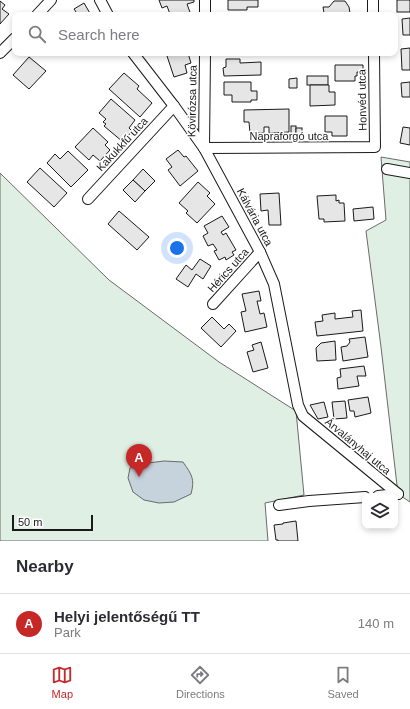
<!DOCTYPE html>
<html lang="en">
<head>
<meta charset="utf-8">
<style>
  :root { --surface:#fff; --page:#f7f7f7; --text:#2b2b33; --muted:#7c7c81; --line:#e1e1e2; --accent:#c62828 }
  body { margin:0; font-family:Arial,sans-serif; background:var(--page); color:var(--text) }
  .controls { position:absolute; right:12px; bottom:12px; display:grid; overflow:hidden; border-radius:8px; box-shadow:0 2px 6px #0003 }
  .controls button { width:36px; height:36px; display:grid; place-items:center; padding:0; border:0; border-bottom:1px solid var(--line); background:var(--surface); color:var(--text); font:20px sans-serif }
  .scale { position:absolute; left:12px; bottom:10px; width:81px; box-sizing:border-box; padding-left:4px; border:2px solid #1a1a1a; border-top:0; font-size:11px; line-height:14px; white-space:nowrap; color:#1a1a1a; -webkit-text-stroke:3px #fff; paint-order:stroke }
  .you { position:absolute; left:177px; top:248px; width:14px; height:14px; margin:-10px; border:3px solid #fff; border-radius:50%; background:#1a73e8; box-shadow:0 0 0 6px #1a73e833 }
  .badge { display:grid; place-items:center; width:26px; height:26px; border-radius:50%; background:var(--accent); color:#fff; font-size:13px; font-weight:700 }
  .pin { position:absolute; translate:-50% -33px; filter:drop-shadow(0 1px 2px #0008) }
  .pin::after { content:''; position:absolute; top:21px; width:14px; height:12px; background:inherit; clip-path:polygon(0 0,100% 0,50% 100%) }
  .list { margin:0; padding:0; list-style:none }
  h2 { display:flex; justify-content:space-between; align-items:center; height:52px; margin:0; padding:0 16px; font-size:17px }
  h2 small { font-size:13px; font-weight:400; color:var(--muted) }
  .list li { display:grid; grid-template-columns:26px 1fr auto; gap:12px; align-items:center; box-sizing:border-box; height:60px; padding:0 16px; border-top:1px solid var(--line) }
  .list b { display:block; font-size:15px; white-space:nowrap }
  .list p { margin:0; font-size:13px; white-space:nowrap; color:var(--muted) }
  .list em { font-size:13px; font-style:normal; color:var(--muted) }
  .icon { flex:none; width:22px; height:22px; fill:none; stroke:currentColor; stroke-width:2; stroke-linecap:round; stroke-linejoin:round }
  .map { position:relative; flex:none; width:410px; height:541px; overflow:hidden }
  .search { position:absolute; background:var(--surface); box-shadow:0 2px 6px #0003; left:12px; right:12px; top:12px; height:44px; display:flex; align-items:center; gap:10px; box-sizing:border-box; padding:0 14px; border-radius:8px; color:var(--muted); font-size:15px }
  .sheet { height:112px; background:var(--surface) }
  nav { display:flex; justify-content:space-around; align-items:center; box-sizing:border-box; height:56px; border-top:1px solid var(--line); background:var(--surface); font-size:11px; color:var(--muted) }
  nav a { display:grid; justify-items:center; gap:2px }
  nav .on { color:var(--accent) }
  .map>svg:first-child { display:block }
  .green { fill:#e0efe3; stroke:#6a6a6a }
  .water { fill:#c6d2dc; stroke:#6a6a6a }
  .building { fill:#e6e6e6; stroke:#1a1a1a }
  .lines { fill:none; stroke-linecap:round; stroke-linejoin:round }
  .street-casing { stroke:#1a1a1a; stroke-width:12 }
  .street { stroke:#fff; stroke-width:10 }
  .labels { text-anchor:middle; dominant-baseline:central; stroke-width:3; stroke-linejoin:round; paint-order:stroke }
  .street-label { font-size:11px; fill:#1a1a1a; stroke:#fff }
</style>
</head>
<body>
<div class="map">
<svg width="410" height="541" viewBox="0 0 410 541">
  <rect width="100%" height="100%" fill="#fff"/>
  <!-- green -->
  <g class="green">
    <polygon points="381,157 410,162 410,502 398,494 381,347 366,231 386,220"/>
    <polygon points="0,173 109,280 219,362 296,411 304,495 265,503 268,541 0,541"/>
  </g>
  <!-- water -->
  <path class="water" d="M164 461 183 462C192 475 195 479 191 494L174 502 159 503 144 500 133 492 128 478 130 468 140 464Z"/>
  <!-- building -->
  <g class="building">
    <polygon points="159,0 194,0 194,2 187,4 191,15 167,15 170,14 167,6 162,8"/>
    <polygon points="228,0 258,0 258,7 247,7 247,10 228,10"/>
    <rect x="397" y="0" width="13" height="12"/>
    <polygon points="0,1 5,5 2,9 9,14 0,24"/>
    <polygon points="334,1 345,1 349,7 350,13 349,15 331,15 330,13 324,13 323,7 329,7"/>
    <polygon points="84,3 91,15 78,15 74,9"/>
    <polygon points="410,18 410,35 403,35 402,19"/>
    <polygon points="410,48 410,70 402,70 401,49"/>
    <polygon points="166,53 188,53 191,63 185,65 187,73 174,77"/>
    <polygon points="29,57 46,71 29,89 13,75"/>
    <polygon points="226,59 240,59 240,63 261,62 261,75 224,76 223,68 226,67"/>
    <polygon points="335,65 363,65 363,72 357,72 357,76 355,76 355,81 335,81"/>
    <polygon points="124,73 139,86 137,89 152,103 140,117 109,89"/>
    <rect x="307" y="76" width="21" height="9"/>
    <polygon points="297,78 297,88 289,88 289,79"/>
    <polygon points="224,82 251,82 251,91 257,91 257,100 251,100 251,102 232,102 232,95 224,95"/>
    <polygon points="410,82 410,97 402,97 401,83"/>
    <polygon points="310,85 329,85 329,92 335,92 335,105 310,106"/>
    <polygon points="111,99 135,120 129,128 132,131 123,142 104,126 106,124 103,122 106,119 99,113"/>
    <polygon points="289,109 289,132 269,133 269,127 264,127 264,133 250,133 249,122 244,122 244,110"/>
    <polygon points="325,116 347,116 347,136 332,136 332,132 325,132"/>
    <rect x="291" y="126" width="5" height="12"/>
    <polygon points="403,127 410,128 410,145 400,143"/>
    <polygon points="93,128 108,142 105,145 110,150 100,161 93,155 89,160 75,147"/>
    <rect x="296" y="128" width="6" height="9"/>
    <polygon points="178,150 184,157 186,156 198,171 180,186 168,170 172,167 166,159"/>
    <polygon points="68,151 88,170 71,187 47,163 55,154 60,159"/>
    <polygon points="40,168 67,193 54,207 27,182"/>
    <polygon points="143,169 155,181 145,191 133,180"/>
    <polygon points="133,180 145,191 135,202 123,190"/>
    <polygon points="198,182 210,193 207,196 215,204 197,223 186,213 188,211 179,203"/>
    <polygon points="279,193 281,225 269,225 268,210 261,211 260,194"/>
    <polygon points="336,195 336,201 339,200 339,203 344,203 345,221 324,222 324,219 319,219 317,196"/>
    <polygon points="373,207 374,219 354,221 353,209"/>
    <polygon points="119,211 149,237 137,250 108,224"/>
    <polygon points="222,216 229,227 221,232 223,235 226,233 236,250 232,252 234,255 226,260 225,257 219,260 214,251 217,250 213,244 208,246 203,236 208,233 204,226"/>
    <polygon points="200,259 211,266 203,279 196,274 188,287 176,279 186,265 192,270"/>
    <polygon points="259,291 261,301 257,301 260,314 264,313 267,327 245,332 241,312 246,311 242,294"/>
    <polygon points="361,310 363,331 317,336 315,322 323,321 322,315 335,313 335,319 353,317 352,311"/>
    <polygon points="212,317 224,329 229,324 236,331 221,347 201,328"/>
    <polygon points="365,337 368,357 343,361 341,347 347,346 350,342 349,339"/>
    <polygon points="335,341 336,360 317,361 316,348 321,343"/>
    <polygon points="261,342 268,368 253,372 247,352 254,350 252,345"/>
    <polygon points="364,366 366,376 357,376 359,386 338,389 337,378 341,377 340,369"/>
    <polygon points="368,397 371,413 355,417 354,411 350,411 348,400"/>
    <polygon points="345,401 347,418 334,419 332,402"/>
    <polygon points="324,402 328,417 318,419 310,405"/>
    <polygon points="296,521 298,541 278,541 278,540 276,540 274,525 283,524 283,523"/>
  </g>
  <g class="lines">
    <defs>
      <g id="street">
        <polyline points="100,0 108,15"/>
        <polyline points="373,0 373,15"/>
        <polyline points="37,15 51,0"/>
        <polyline points="205,15 205,0"/>
        <polyline points="0,53 15,38"/>
        <polyline points="133,53 174,106 204,148 260,252 274,284 298,405 303,416 398,494"/>
        <polyline points="204,148 375,147 374,53"/>
        <polyline points="204,148 205,53"/>
        <polyline points="387,169 410,173"/>
        <polyline points="88,199 174,106"/>
        <polyline points="213,304 260,252"/>
        <polyline points="378,496 398,494"/>
        <polyline points="279,505 309,501 365,497"/>
      </g>
    </defs>
    <!-- street casing -->
    <use href="#street" class="street-casing"/>
    <!-- street -->
    <use href="#street" class="street"/>
  </g>
  <g class="labels">
    <!-- street labels -->
    <g class="street-label">
      <text transform="translate(362 100) rotate(-91)">Honvéd utca</text>
      <text transform="translate(192 101) rotate(-89)">Kövirózsa utca</text>
      <text x="289" y="136">Napraforgó utca</text>
      <text transform="translate(122 144) rotate(-47)">Kakukkfű utca</text>
      <text transform="translate(255 217) rotate(62)">Kálvária utca</text>
      <text transform="translate(228 270) rotate(-48)">Hérics utca</text>
      <text transform="translate(358 446) rotate(40)">Árvalányhaj utca</text>
    </g>
  </g>
</svg>
<div class="controls">
<button><svg class="icon" aria-label="layers" viewBox="0 0 24 24"><path d="M12 4l9 5-9 5-9-5zM3 14l9 5 9-5"/></svg></button>
</div>
<div class="scale">50 m</div>
<div class="you"></div>
<div class="pin badge" style="left:139px;top:477px">A</div>
<div class="search"><svg class="icon" aria-label="search" viewBox="0 0 24 24"><circle cx="10" cy="10" r="6"/><path d="M15 15l6 6"/></svg>Search here</div>
</div>
<section class="sheet">
<h2>Nearby<small></small></h2>
<ul class="list">
<li><span class="badge">A</span><div><b>Helyi jelentőségű TT</b><p>Park</p></div><em>140 m</em></li>
</ul>
</section>
<nav>
<a class="on"><svg class="icon" aria-label="map" viewBox="0 0 24 24"><path d="M3 6l6-2 6 2 6-2v14l-6 2-6-2-6 2zM9 4v14M15 6v14"/></svg>Map</a>
<a><svg class="icon" aria-label="directions" viewBox="0 0 24 24"><path d="M12 3l9 9-9 9-9-9zM9 14v-3h6M13 9l2 2-2 2"/></svg>Directions</a>
<a><svg class="icon" aria-label="saved" viewBox="0 0 24 24"><path d="M7 4h10v16l-5-4-5 4z"/></svg>Saved</a>
</nav>
</body>
</html>
